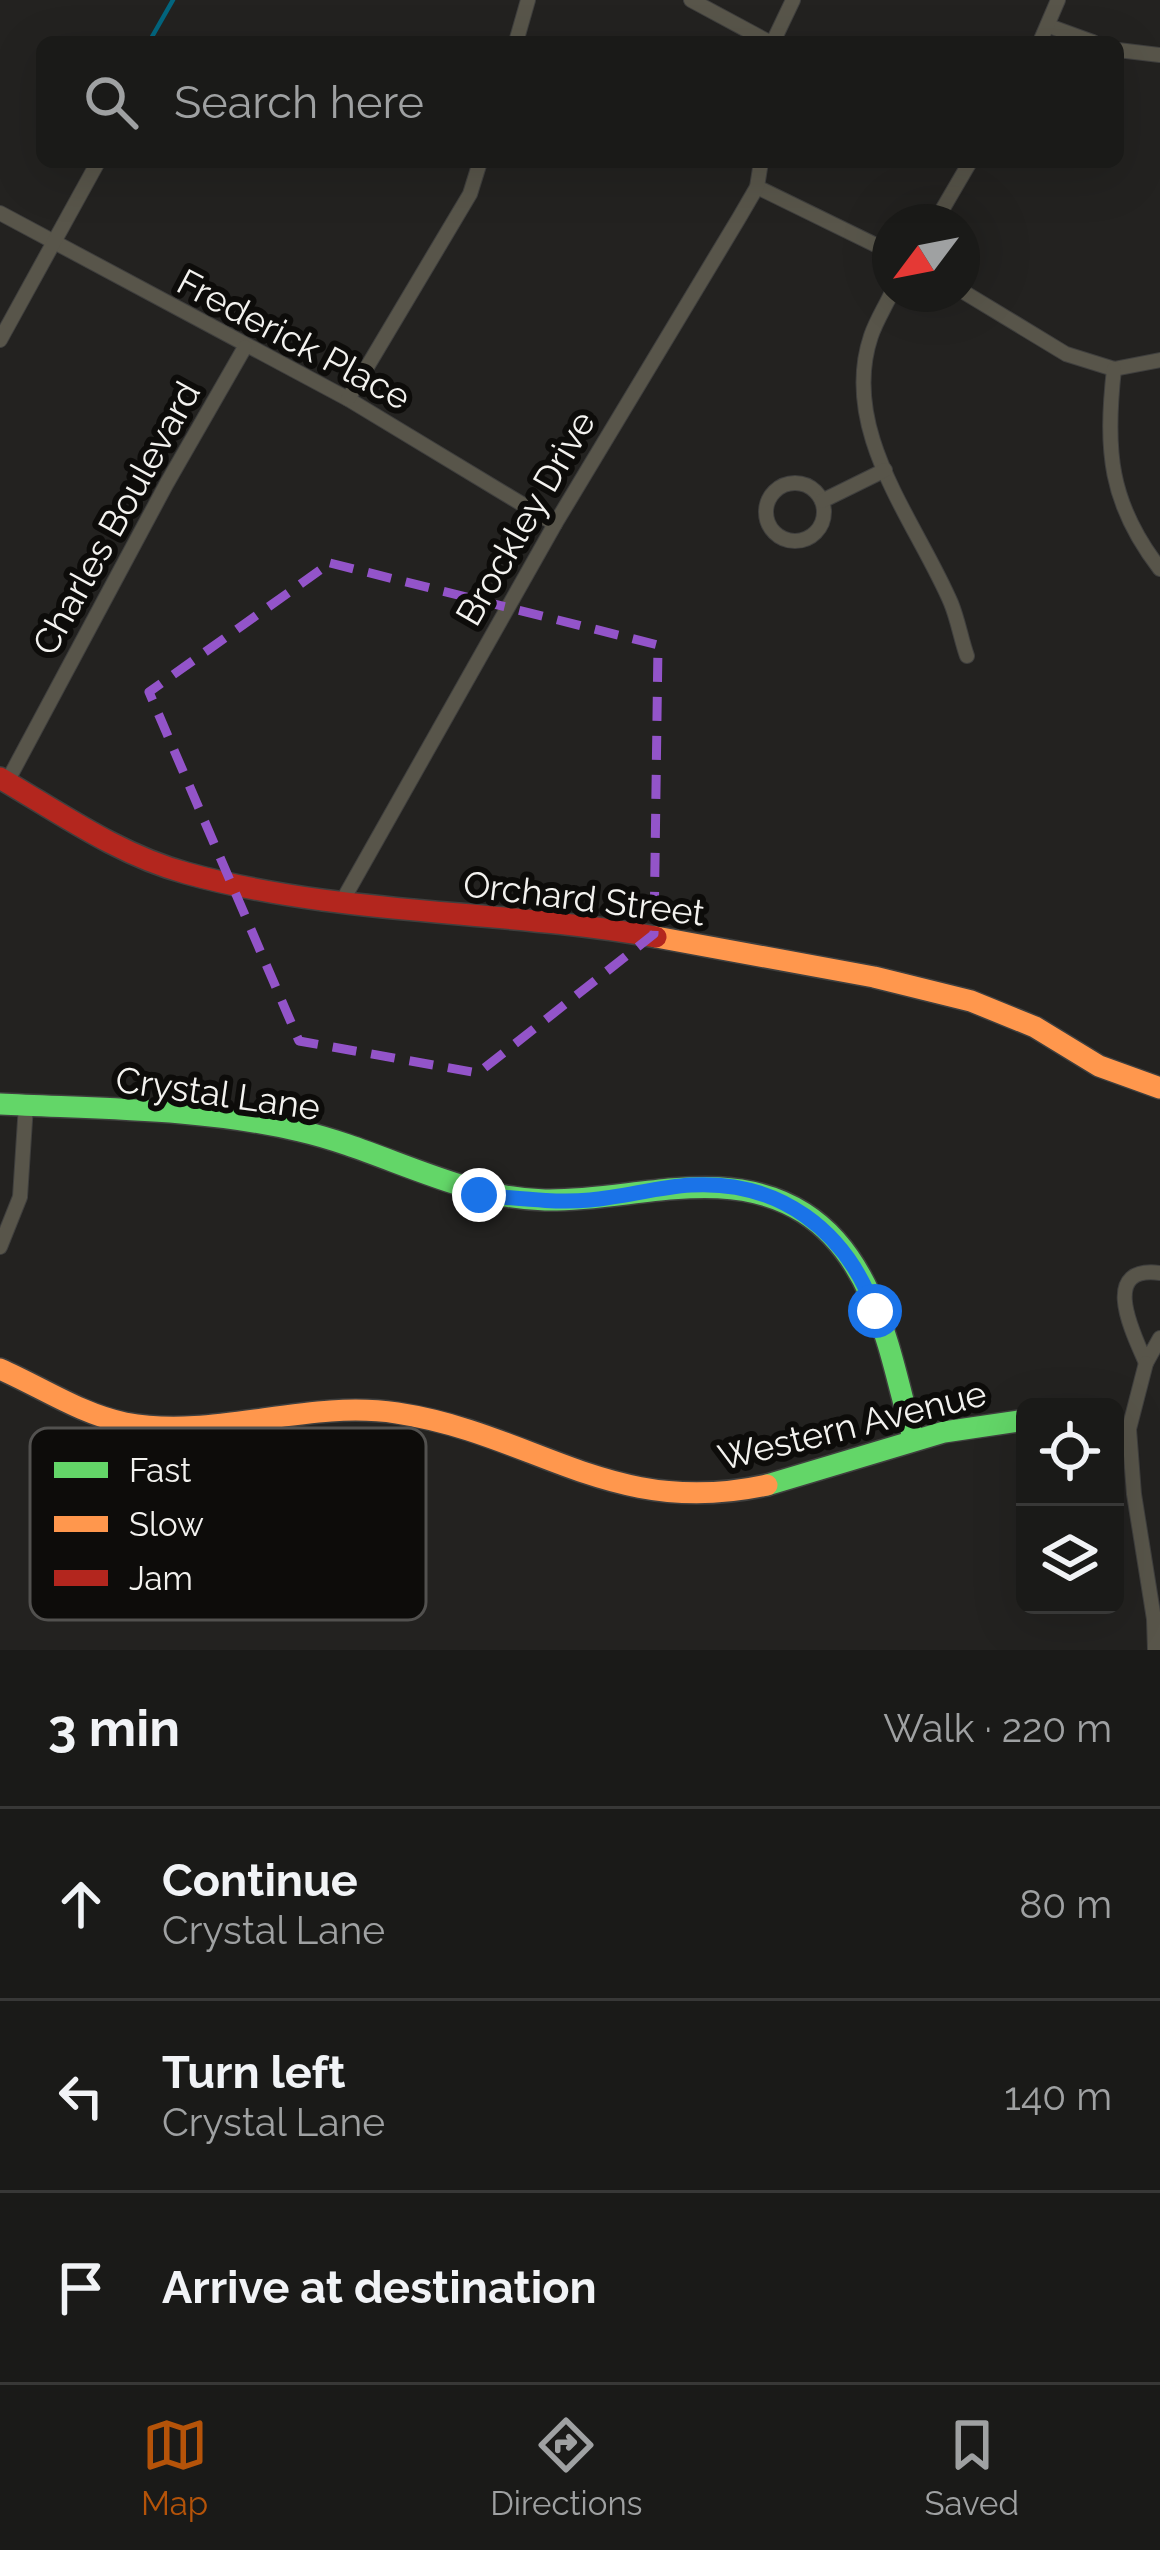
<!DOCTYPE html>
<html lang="en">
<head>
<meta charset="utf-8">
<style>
  :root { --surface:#1a1a18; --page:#272725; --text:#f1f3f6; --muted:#9fa1a2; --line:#383837; --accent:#b45309 }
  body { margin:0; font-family:Raleway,sans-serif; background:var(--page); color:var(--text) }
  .controls { position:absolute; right:36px; bottom:36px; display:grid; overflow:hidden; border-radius:18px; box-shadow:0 12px 48px #0002 }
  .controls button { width:108px; height:108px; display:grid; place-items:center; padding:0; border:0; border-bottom:3px solid var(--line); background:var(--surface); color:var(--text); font:60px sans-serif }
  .compass { position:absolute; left:872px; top:204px; width:108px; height:108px; border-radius:50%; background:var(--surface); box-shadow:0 12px 48px #0002; rotate:238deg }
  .stop { position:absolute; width:36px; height:36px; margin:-27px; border:9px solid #1a73e8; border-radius:50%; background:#fff }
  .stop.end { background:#1a73e8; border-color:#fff; box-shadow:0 3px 12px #0008 }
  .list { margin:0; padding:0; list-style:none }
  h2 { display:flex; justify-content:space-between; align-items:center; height:156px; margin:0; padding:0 48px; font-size:51px }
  h2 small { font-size:39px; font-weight:400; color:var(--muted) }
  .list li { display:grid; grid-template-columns:78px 1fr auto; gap:36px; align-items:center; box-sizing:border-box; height:192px; padding:0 48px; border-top:3px solid var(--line) }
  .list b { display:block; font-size:45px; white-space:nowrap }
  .list p { margin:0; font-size:39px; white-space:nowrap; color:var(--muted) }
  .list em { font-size:39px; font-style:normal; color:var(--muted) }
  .icon { flex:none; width:66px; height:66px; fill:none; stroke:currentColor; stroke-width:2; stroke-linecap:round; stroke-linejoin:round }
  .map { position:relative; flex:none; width:1160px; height:1650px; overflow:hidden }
  .search { position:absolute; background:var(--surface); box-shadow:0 12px 48px #0002; left:36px; right:36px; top:36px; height:132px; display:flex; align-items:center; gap:30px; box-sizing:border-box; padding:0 42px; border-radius:18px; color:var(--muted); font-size:45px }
  .sheet { height:732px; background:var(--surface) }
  nav { display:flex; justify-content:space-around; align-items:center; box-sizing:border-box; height:168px; border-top:3px solid var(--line); background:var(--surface); font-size:33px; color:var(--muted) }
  nav a { display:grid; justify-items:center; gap:6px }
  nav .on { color:var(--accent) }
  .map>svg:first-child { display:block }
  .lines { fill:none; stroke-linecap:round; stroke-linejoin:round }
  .stream { stroke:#03657e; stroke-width:4.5 }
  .street-casing { stroke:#3f3f3e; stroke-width:16 }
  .fast-casing { stroke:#3f3f3e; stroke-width:24 }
  .slow-casing { stroke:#3f3f3e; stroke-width:24 }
  .jam-casing { stroke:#3f3f3e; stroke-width:24 }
  .street { stroke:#58554a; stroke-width:14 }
  .fast { stroke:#63d668; stroke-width:21 }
  .slow { stroke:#ff974d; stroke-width:21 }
  .jam { stroke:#b3261e; stroke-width:21 }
  .route { stroke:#1a73e8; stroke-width:15 }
  .marked { fill:none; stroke:#9354c9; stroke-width:9; stroke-dasharray:24 15; stroke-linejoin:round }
  .labels { text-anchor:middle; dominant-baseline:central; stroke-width:12; stroke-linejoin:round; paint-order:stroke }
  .street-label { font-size:36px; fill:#f3f2ef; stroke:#0d0c0a }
  .key { fill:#0d0c0a; stroke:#52514f; stroke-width:3 }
  .key-label { font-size:33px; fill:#f3f2ef }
</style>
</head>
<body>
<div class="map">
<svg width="1160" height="1650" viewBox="0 0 1160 1650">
  <rect width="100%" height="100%" fill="#232220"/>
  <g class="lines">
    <!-- stream -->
    <polyline class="stream" points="149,42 173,0"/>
    <defs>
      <g id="street">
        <polyline points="691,0 769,42"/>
        <polyline points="1049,26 1093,42"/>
        <polyline points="516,42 528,0"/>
        <polyline points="773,42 793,0"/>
        <polyline points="1040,42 1058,0"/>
        <polyline points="1118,50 1160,55"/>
        <polyline points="757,187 890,252"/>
        <polyline points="0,213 348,399 555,524"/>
        <polyline points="935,222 970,162"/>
        <polyline points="962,291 1066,354 1114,369 1160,360"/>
        <path d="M891 294C885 307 876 321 871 336 839 431 916 521 951 603 958 620 961 639 967 656"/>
        <polyline points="0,340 98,162"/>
        <path d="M1114 369C1105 450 1109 503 1160 569"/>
        <polyline points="348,399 470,194 480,162"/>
        <circle cx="795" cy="512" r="29"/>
        <polyline points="822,501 885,470"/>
        <polyline points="7,782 167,483 245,347"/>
        <polyline points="340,905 555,524 739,218 757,187 761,162"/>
        <polyline points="0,1247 20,1197 26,1105"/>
        <path d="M1160 1273C1098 1265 1134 1335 1146 1363L1160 1338"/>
        <polyline points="1146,1363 1129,1429 1134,1494 1154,1619 1155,1650"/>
      </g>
      <g id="fast">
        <path d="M0 1104C100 1109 202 1108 300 1131 383 1150 458 1198 545 1200 631 1202 725 1163 804 1213 878 1260 891 1361 913 1438"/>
        <polyline points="767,1485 944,1432 1025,1420"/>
      </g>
      <g id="slow">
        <polyline points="656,937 874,977 971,1001 1035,1027 1099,1066 1160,1088"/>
        <path d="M0 1369C41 1387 81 1414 125 1423 216 1440 306 1399 397 1413 536 1434 612 1519 767 1485"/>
      </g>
      <path id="jam" d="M0 778C60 813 119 855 186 873 340 916 500 909 656 937"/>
    </defs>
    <!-- street casing -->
    <use href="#street" class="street-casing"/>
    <!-- fast casing -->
    <use href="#fast" class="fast-casing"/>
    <!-- slow casing -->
    <use href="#slow" class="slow-casing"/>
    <!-- jam casing -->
    <use href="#jam" class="jam-casing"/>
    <!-- street -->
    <use href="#street" class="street"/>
    <!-- fast -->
    <use href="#fast" class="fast"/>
    <!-- slow -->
    <use href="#slow" class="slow"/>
    <!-- jam -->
    <use href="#jam" class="jam"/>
  </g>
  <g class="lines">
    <!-- route -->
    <path class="route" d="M479 1195C516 1198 553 1203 590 1200 624 1197 658 1187 691 1185 779 1180 846 1230 875 1311"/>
  </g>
  <!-- marked area -->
  <path class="marked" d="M330 563 658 645 654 934 478 1073 299 1041 149 692Z"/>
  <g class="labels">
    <!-- street labels -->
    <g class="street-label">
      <text transform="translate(294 339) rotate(28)">Frederick Place</text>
      <text transform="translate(116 518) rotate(-61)">Charles Boulevard</text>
      <text transform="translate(525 518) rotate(-60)">Brockley Drive</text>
      <text transform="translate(584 898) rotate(7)">Orchard Street</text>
      <text transform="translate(218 1093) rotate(8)">Crystal Lane</text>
      <text transform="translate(852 1425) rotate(-14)">Western Avenue</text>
    </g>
  </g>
  <!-- legend -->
  <rect x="30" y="1428" width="396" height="192" rx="18" class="key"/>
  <rect x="54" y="1462" width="54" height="16" fill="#63d668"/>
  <rect x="54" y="1516" width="54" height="16" fill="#ff974d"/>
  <rect x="54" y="1570" width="54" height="16" fill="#b3261e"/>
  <g class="key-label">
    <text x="129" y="1482">Fast</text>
    <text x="129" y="1536">Slow</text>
    <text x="129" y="1590">Jam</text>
  </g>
</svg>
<div class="controls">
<button><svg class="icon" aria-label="locate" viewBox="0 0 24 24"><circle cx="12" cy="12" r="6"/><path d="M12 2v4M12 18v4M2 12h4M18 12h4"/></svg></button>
<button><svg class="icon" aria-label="layers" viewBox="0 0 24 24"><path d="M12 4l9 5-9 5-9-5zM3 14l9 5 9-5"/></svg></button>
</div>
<svg class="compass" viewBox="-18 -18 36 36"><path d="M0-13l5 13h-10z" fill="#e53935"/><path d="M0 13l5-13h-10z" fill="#9fa1a2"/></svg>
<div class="stop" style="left:875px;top:1311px"></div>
<div class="stop end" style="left:479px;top:1195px"></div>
<div class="search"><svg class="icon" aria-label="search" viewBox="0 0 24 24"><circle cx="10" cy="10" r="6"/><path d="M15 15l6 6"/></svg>Search here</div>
</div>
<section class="sheet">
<h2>3 min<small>Walk · 220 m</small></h2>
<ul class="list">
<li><svg class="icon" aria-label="ahead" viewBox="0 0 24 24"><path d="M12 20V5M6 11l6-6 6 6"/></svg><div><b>Continue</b><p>Crystal Lane</p></div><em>80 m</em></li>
<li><svg class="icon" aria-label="left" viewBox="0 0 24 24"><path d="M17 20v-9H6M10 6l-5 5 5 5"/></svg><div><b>Turn left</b><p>Crystal Lane</p></div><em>140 m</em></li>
<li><svg class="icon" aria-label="arrive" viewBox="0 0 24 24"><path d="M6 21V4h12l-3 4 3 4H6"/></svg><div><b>Arrive at destination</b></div></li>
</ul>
</section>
<nav>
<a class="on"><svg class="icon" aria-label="map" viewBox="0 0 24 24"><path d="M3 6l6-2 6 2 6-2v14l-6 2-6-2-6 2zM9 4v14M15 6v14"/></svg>Map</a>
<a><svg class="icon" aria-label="directions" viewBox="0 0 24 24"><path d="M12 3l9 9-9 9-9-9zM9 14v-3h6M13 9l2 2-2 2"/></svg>Directions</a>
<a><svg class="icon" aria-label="saved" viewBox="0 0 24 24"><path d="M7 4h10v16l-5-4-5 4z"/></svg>Saved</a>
</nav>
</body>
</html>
